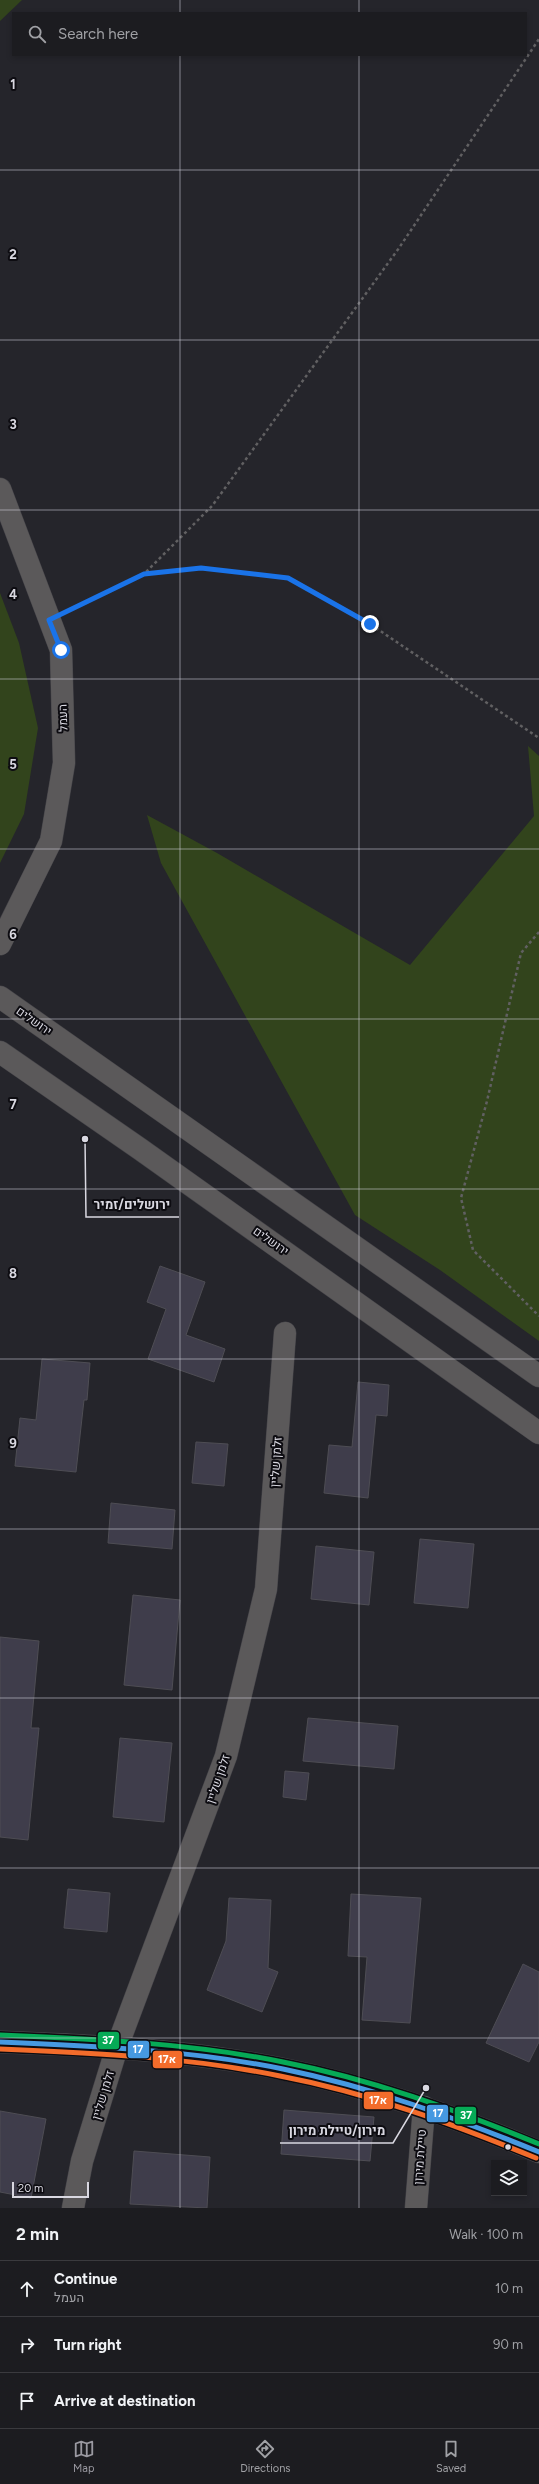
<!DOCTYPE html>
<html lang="en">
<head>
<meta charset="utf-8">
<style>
  :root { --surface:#1c1c20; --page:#252529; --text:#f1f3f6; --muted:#a0a1a5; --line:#3a3a3e; --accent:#9a99a1 }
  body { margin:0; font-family:Figtree,Heebo,sans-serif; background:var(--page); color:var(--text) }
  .controls { position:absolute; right:12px; bottom:12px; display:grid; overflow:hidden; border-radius:0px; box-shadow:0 2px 6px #0003 }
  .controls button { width:36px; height:36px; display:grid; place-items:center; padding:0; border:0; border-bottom:1px solid var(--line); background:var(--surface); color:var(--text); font:20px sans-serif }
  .scale { position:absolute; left:12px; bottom:10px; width:77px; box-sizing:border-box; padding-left:4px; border:2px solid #d9d8e1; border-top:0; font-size:11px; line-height:14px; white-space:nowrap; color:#d9d8e1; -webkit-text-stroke:3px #0d0c11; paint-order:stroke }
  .stop { position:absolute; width:12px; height:12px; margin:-9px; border:3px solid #1a73e8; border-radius:50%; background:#fff }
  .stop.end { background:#1a73e8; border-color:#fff; box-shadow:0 1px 4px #0008 }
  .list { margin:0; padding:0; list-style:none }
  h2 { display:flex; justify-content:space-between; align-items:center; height:52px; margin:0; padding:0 16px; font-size:17px }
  h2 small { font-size:13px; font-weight:400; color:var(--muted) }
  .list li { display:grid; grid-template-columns:26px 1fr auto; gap:12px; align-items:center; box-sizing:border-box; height:56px; padding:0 16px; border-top:1px solid var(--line) }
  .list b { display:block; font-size:15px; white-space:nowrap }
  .list p { margin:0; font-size:13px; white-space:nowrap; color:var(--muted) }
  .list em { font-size:13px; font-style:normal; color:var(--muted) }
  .icon { flex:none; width:22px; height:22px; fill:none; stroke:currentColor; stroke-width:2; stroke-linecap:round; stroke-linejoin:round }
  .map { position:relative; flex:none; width:539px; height:2208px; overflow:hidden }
  .search { position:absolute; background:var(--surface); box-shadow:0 2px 6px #0003; left:12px; right:12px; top:12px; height:44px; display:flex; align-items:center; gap:10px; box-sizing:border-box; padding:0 14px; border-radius:0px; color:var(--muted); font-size:15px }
  .sheet { height:220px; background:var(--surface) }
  nav { display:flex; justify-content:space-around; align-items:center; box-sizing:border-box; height:56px; border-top:1px solid var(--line); background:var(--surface); font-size:11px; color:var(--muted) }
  nav a { display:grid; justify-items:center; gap:2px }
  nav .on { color:var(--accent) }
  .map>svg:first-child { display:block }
  .green { fill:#32441c }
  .building { fill:#3f3d4b; stroke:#4e4d54 }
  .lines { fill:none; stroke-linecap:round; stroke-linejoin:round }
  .minor-casing { stroke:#434247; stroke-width:23 }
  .tertiary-casing { stroke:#434247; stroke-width:23 }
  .path { stroke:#616062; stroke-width:2.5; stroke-dasharray:3 3; stroke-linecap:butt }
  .minor { stroke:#5b595a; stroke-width:22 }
  .tertiary { stroke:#5b595a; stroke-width:22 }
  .bus-1-casing { stroke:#0d0c11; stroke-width:8 }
  .bus-2-casing { stroke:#0d0c11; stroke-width:8 }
  .bus-3-casing { stroke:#0d0c11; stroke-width:8 }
  .bus-1 { stroke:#4699e1; stroke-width:5 }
  .bus-2 { stroke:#f36c2b; stroke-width:5 }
  .bus-3 { stroke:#06aa56; stroke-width:5 }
  .route { stroke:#1a73e8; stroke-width:5 }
  .grid { fill:none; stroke:#d9d8e1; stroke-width:1; stroke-opacity:0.55 }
  .bus-dot { fill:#d9d8e1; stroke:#0d0c11; stroke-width:1.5 }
  .labels { text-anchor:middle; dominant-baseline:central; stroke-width:4; stroke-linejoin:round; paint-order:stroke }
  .street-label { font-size:12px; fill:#d9d8e1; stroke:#0d0c11 }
  .grid-label { font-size:13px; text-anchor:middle; font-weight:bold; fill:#d9d8e1; stroke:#0d0c11; stroke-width:4; stroke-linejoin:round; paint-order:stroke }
  .leader { fill:none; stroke:#d9d8e1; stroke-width:1.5 }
  .callout-dot { fill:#d9d8e1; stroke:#0d0c11; stroke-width:1.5 }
  .callout-label { font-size:13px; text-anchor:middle; font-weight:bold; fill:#d9d8e1; stroke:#0d0c11; stroke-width:4; stroke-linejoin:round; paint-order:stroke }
  .line-badge { stroke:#0d0c11; stroke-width:1.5 }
  .badge-label { font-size:11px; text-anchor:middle; font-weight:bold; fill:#fff }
</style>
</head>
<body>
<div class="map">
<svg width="539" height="2208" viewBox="0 0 539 2208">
  <rect width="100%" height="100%" fill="#25252b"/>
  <!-- green -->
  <g class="green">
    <polygon points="0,0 22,0 0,21"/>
    <polygon points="0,593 19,643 38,728 24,814 0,863"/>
    <polygon points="528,746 539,756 539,1341 440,1270 355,1215 161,863 147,815 217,853 410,965 534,816"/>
  </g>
  <!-- building -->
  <g class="building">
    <polygon points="160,1266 205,1282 186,1335 225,1349 214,1382 148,1359 166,1309 147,1302"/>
    <polygon points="42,1359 90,1363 87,1400 84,1400 76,1472 15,1466 20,1418 36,1420"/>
    <polygon points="358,1382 389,1385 387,1416 376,1415 368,1498 324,1493 329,1445 352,1447"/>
    <polygon points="196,1442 228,1444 224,1486 192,1483"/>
    <polygon points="111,1503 175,1510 172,1549 108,1543"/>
    <polygon points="420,1539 474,1544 468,1608 414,1603"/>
    <polygon points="316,1546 374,1552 369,1605 311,1599"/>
    <polygon points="133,1595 180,1600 172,1690 124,1685"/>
    <polygon points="0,1637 39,1641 31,1728 39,1728 28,1840 0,1837"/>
    <polygon points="308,1718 398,1726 394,1769 303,1761"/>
    <polygon points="120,1738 172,1743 164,1822 113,1817"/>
    <polygon points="285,1771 309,1773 306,1800 283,1797"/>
    <polygon points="68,1889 110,1893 107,1932 64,1928"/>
    <polygon points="351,1894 421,1898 410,2023 362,2020 367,1957 348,1956"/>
    <polygon points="229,1898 271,1900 268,1968 278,1972 262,2012 207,1990 226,1941"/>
    <polygon points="523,1964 539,1972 539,2042 529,2062 486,2043"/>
    <polygon points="284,2110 374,2117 370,2161 281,2154"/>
    <polygon points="0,2111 46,2119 31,2198 0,2192"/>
    <polygon points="134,2151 210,2157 207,2208 130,2204"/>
  </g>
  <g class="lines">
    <defs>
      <g id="minor">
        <polyline points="117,2047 226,1756 266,1589 285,1333"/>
        <polyline points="416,2208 424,2107"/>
      </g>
      <g id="tertiary">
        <polyline points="0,489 61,650 64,763 51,841 0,944"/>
        <polyline points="0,997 539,1376"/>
        <polyline points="0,1052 140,1149 539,1433"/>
        <path d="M0 2042C82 2045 163 2049 244 2062 346 2078 445 2112 539 2152"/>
        <polyline points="73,2208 82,2161 117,2047"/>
      </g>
    </defs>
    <!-- minor casing -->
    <use href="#minor" class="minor-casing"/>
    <!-- tertiary casing -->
    <use href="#tertiary" class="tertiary-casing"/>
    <!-- path -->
    <g class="path">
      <polyline points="144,574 201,568 288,578 370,624 539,738"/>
      <polyline points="71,609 144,574 212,506 399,248 539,39"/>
      <polyline points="539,932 521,953 487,1101 461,1198 473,1250 539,1316"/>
    </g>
    <!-- minor -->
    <use href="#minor" class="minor"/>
    <!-- tertiary -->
    <use href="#tertiary" class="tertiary"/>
    <defs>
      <path id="bus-1" d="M0 2042C95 2046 190 2050 283 2069 371 2087 456 2118 539 2152"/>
      <path id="bus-2" d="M0 2049C94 2053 188 2057 280 2076 369 2093 453 2124 536 2158"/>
      <path id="bus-3" d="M0 2035C95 2039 190 2043 283 2062 371 2079 456 2110 539 2144"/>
    </defs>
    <!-- bus-1 casing -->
    <use href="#bus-1" class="bus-1-casing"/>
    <!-- bus-2 casing -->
    <use href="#bus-2" class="bus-2-casing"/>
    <!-- bus-3 casing -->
    <use href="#bus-3" class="bus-3-casing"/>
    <!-- bus-1 -->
    <use href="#bus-1" class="bus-1"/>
    <!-- bus-2 -->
    <use href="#bus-2" class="bus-2"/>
    <!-- bus-3 -->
    <use href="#bus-3" class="bus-3"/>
  </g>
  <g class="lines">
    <!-- route -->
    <polyline class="route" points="61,650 49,620 144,574 201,568 288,578 370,624"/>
  </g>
  <!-- grid -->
  <path class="grid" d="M180 0V13M359 0V13M180 55V2208M359 55V2208M0 170H539M0 340H539M0 510H539M0 679H539M0 849H539M0 1019H539M0 1189H539M0 1359H539M0 1529H539M0 1698H539M0 1868H539M0 2038H539"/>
  <!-- markers -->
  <circle class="bus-dot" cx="508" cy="2147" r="3.5"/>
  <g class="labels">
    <!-- street labels -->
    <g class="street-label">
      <text transform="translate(63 718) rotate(-92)">העמל</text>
      <text transform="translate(34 1021) rotate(35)">ירושלים</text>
      <text transform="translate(271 1241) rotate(35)">ירושלים</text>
      <text transform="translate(276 1462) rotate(-86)">זלמן שליין</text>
      <text transform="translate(218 1779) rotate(-71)">זלמן שליין</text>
      <text transform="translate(103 2095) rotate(-73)">זלמן שליין</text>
      <text transform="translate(420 2157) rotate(-86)">טיילת מירון</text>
    </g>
  </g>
  <g class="grid-label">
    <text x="13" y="89">1</text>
    <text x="13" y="259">2</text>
    <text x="13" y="429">3</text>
    <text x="13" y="599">4</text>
    <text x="13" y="769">5</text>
    <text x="13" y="939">6</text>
    <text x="13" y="1109">7</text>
    <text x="13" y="1278">8</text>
    <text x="13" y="1448">9</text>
  </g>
  <!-- callouts -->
  <path class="leader" d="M85 1139L86 1217H179M426 2088L393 2143H280"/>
  <g class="callout-dot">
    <circle cx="85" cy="1139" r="4"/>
    <circle cx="426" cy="2088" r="4"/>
  </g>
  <g class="callout-label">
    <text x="132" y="1209">ירושלים/זמיר</text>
    <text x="337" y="2135">מירון/טיילת מירון</text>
  </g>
  <g class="line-badge">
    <rect x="97" y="2031" width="23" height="19" rx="4" fill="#06aa56"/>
    <rect x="127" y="2040" width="23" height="19" rx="4" fill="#4699e1"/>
    <rect x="152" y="2050" width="31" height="19" rx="4" fill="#f36c2b"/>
    <rect x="363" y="2091" width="31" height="19" rx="4" fill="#f36c2b"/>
    <rect x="426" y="2104" width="23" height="19" rx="4" fill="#4699e1"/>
    <rect x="454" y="2106" width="23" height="19" rx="4" fill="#06aa56"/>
  </g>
  <g class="badge-label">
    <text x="108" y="2044">37</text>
    <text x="138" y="2053">17</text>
    <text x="167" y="2063">17א</text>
    <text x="378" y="2104">17א</text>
    <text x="438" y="2117">17</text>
    <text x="466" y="2119">37</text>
  </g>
</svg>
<div class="controls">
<button><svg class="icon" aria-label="layers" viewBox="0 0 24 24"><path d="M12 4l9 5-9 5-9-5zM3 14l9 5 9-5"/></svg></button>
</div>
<div class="scale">20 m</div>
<div class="stop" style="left:61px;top:650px"></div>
<div class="stop end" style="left:370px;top:624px"></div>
<div class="search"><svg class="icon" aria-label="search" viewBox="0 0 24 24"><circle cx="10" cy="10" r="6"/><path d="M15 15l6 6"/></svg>Search here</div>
</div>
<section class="sheet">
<h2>2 min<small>Walk · 100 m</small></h2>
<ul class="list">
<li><svg class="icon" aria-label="ahead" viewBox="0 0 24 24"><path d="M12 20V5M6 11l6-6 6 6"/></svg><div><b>Continue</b><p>העמל</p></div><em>10 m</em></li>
<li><svg class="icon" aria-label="right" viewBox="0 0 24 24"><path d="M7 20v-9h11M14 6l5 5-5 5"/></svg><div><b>Turn right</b></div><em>90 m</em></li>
<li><svg class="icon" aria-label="arrive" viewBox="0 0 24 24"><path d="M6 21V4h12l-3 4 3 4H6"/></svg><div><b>Arrive at destination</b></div></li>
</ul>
</section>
<nav>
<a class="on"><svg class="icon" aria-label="map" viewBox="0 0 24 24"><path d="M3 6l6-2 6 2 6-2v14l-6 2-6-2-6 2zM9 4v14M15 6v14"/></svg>Map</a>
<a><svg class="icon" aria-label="directions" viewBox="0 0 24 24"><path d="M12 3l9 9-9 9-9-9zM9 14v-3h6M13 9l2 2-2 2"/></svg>Directions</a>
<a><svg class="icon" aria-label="saved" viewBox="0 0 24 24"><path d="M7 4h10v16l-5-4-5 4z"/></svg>Saved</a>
</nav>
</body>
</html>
